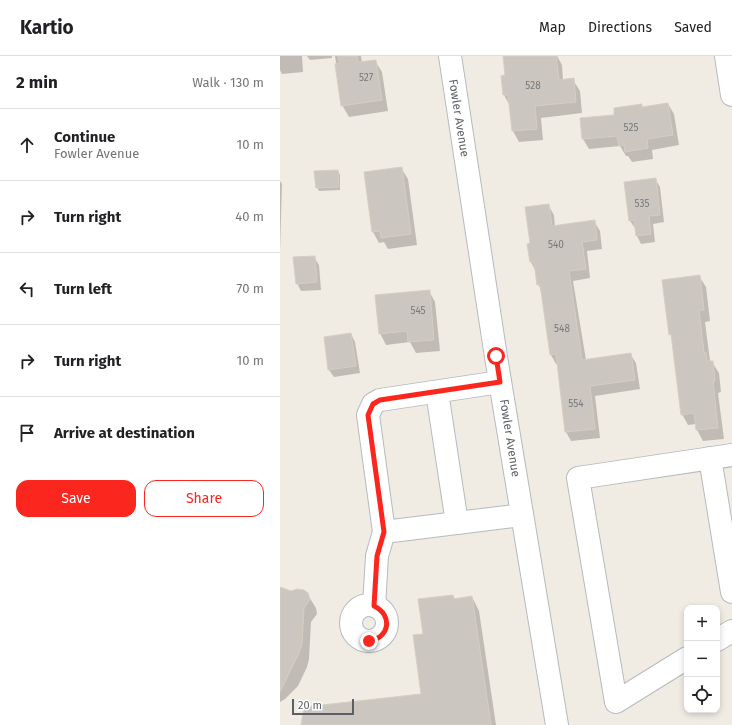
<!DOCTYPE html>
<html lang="en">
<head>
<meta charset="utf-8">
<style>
  :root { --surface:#fff; --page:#f2f2f2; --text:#202124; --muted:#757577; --line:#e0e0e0; --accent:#fb261d }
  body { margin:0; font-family:"Fira Sans",sans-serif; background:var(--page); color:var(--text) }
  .controls { position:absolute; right:12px; bottom:12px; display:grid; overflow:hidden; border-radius:8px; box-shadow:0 2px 6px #0003 }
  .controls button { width:36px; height:36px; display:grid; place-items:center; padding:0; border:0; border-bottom:1px solid var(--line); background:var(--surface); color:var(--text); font:20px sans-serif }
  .scale { position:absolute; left:12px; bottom:10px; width:62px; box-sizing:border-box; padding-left:4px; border:2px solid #5b6066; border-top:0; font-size:11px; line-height:14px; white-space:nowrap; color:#5b6066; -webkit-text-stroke:3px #fff; paint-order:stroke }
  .stop { position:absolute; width:12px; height:12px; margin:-9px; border:3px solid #fb261d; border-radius:50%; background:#fff }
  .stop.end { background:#fb261d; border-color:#fff; box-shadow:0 1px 4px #0008 }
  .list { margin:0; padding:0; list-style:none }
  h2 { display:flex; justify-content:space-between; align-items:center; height:52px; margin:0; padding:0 16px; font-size:17px }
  h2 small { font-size:13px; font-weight:400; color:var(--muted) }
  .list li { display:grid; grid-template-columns:26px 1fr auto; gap:12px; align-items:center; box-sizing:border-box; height:72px; padding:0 16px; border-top:1px solid var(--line) }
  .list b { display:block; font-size:15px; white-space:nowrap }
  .list p { margin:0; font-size:13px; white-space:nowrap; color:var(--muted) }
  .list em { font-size:13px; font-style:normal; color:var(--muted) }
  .actions { display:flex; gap:8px; padding:12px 16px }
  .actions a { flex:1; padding:9px 0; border:1px solid var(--accent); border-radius:12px; text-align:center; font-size:14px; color:var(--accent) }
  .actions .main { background:var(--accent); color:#fff }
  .icon { flex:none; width:22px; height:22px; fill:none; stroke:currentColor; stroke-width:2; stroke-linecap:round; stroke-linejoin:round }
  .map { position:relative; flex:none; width:452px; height:669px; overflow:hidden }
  header { display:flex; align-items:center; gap:24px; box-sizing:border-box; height:56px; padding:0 20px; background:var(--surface); border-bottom:1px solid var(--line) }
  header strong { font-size:19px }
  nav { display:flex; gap:22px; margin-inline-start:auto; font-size:14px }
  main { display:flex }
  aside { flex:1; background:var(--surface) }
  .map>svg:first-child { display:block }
  .shadow { fill:#0003 }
  .building { fill:#cbc7c0; stroke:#d5cec1 }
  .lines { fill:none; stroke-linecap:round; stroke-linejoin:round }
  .minor-casing { stroke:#b6babf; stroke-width:24 }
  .minor { stroke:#fff; stroke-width:22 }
  .route { stroke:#fb261d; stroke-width:5 }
  .labels { text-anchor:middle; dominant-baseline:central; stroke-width:3; stroke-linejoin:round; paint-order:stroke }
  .number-label { font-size:10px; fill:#777a7c }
  .street-label { font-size:12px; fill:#5b6066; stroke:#fff }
</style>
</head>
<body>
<header>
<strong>Kartio</strong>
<nav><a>Map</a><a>Directions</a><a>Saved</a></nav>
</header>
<main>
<aside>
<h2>2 min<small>Walk · 130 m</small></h2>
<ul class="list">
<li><svg class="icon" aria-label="ahead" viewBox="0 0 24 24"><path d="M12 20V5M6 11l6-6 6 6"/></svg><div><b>Continue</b><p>Fowler Avenue</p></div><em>10 m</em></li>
<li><svg class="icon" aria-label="right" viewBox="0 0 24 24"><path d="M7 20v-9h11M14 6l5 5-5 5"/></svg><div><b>Turn right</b></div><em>40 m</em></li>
<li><svg class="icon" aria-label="left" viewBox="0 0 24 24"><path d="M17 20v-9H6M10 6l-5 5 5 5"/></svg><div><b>Turn left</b></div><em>70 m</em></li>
<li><svg class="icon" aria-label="right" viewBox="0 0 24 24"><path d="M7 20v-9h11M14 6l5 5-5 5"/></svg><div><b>Turn right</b></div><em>10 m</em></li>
<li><svg class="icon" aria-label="arrive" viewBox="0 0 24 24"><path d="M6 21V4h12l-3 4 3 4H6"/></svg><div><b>Arrive at destination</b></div></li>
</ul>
<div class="actions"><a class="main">Save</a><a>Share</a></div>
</aside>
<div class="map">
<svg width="452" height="669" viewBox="0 0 452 669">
  <rect width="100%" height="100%" fill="#f0ece3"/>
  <!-- shadow -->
  <g class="shadow">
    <polygon points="0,0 22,0 23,16 2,18 0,14"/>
    <polygon points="27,0 52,0 52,2 30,4"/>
    <polygon points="55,0 81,0 82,7 95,5 102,16 108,55 69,61 62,49"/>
    <polygon points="224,0 277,0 282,9 283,24 293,24 300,35 302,57 261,62 263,84 239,86 233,75 230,50 224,39 226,20"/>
    <polygon points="388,48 394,58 399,89 372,94 373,103 352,106 348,100 346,100 340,90 309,93 303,83 336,60 361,50 362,52"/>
    <polygon points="121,112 128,123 137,189 108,193 104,186 99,187 93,176"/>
    <polygon points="58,115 60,119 60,134 39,135 37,131"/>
    <polygon points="375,123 380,131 384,166 373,168 375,186 361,188 357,180 356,172 355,172 350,165"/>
    <polygon points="0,125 2,128 0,196"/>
    <polygon points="268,149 274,159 275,171 314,165 320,175 322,193 307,195 310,222 293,225 306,304 350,298 356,307 360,333 315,340 320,382 291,385 286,376 278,308 276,308 271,299 261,234 258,228 256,216 251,206 251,188"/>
    <polygon points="34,201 39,209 41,234 21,235 17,227"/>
    <polygon points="419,220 426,231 430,265 425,266 430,305 432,306 439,317 441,336 438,337 444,383 423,385 417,374 416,368 408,369 402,358 393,282 390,278 383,225"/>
    <polygon points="149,235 155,246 160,295 136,297 130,286 106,289 100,277"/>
    <polygon points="71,278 75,286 80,317 54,321 49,314"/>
    <polygon points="0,532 12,536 18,534 22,534 26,536 36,552 37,558 31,566 29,603 27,611 18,630 5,643 0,646"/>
    <polygon points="173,540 175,544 192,541 199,555 216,669 22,669 142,639 144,579"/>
  </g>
  <!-- building -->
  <g class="building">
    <polygon points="58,0 77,0 78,6 96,4 102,44 61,50 55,8 60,7"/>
    <polygon points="223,0 276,0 279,24 294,22 296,46 255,50 257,73 232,75 228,39 223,39 221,20 225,19"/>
    <polygon points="388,47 393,79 367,83 368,92 345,96 344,89 339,90 337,80 302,83 300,62 334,59 334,52 362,48 362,51"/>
    <polygon points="122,111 131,178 101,182 100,175 92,176 84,116"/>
    <polygon points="58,114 59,131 36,132 34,115"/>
    <polygon points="376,122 380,159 369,160 371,178 356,180 354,164 349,165 344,126"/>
    <polygon points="269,148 272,170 315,164 317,184 302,186 306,213 289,215 302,304 351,297 352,303 355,324 310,330 315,373 285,376 276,298 270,299 260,228 257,229 254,206 250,206 247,188 250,187 245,151"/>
    <polygon points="35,200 37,226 16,228 13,201"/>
    <polygon points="420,219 424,254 419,254 424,297 426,296 427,305 433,305 435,325 433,325 438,372 416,374 414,357 401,359 391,278 389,279 382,224"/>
    <polygon points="150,234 154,284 128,286 127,275 99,278 95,239"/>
    <polygon points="71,277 76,310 48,314 44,281"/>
    <polygon points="0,531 11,535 17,533 24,534 28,537 30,544 24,552 22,588 19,597 0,636"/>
    <polygon points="173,539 174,543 192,540 211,669 21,669 24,651 141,638 133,579 143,578 138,543"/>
  </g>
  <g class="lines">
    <defs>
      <g id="minor">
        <polyline points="170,0 216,301 277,669"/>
        <polyline points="446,0 452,39"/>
        <polyline points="220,326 100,344 93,348 88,359 104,476 242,459"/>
        <polyline points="157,336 177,467"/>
        <polyline points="430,402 452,536"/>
        <circle cx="89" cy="567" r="18"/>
        <polyline points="94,550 97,500 104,476"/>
        <polyline points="437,584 452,575"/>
        <polyline points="407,602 336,646 298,422 452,399"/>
      </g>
    </defs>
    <!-- minor casing -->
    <use href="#minor" class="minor-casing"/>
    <!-- minor -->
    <use href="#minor" class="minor"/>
  </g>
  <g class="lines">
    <!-- route -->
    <path class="route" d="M89 585C110 582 113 559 94 550L97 500 104 476 88 359 93 348 100 344 220 326 216 300"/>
  </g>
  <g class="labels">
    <!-- number labels -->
    <g class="number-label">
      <text x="86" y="22">527</text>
      <text x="253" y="30">528</text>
      <text x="351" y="72">525</text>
      <text x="362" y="148">535</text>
      <text x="276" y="189">540</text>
      <text x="138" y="255">545</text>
      <text x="282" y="273">548</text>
      <text x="296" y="348">554</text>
    </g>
    <!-- street labels -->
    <g class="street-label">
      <text transform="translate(179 62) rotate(81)">Fowler Avenue</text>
      <text transform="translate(230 382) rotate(81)">Fowler Avenue</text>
    </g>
  </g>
</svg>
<div class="controls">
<button>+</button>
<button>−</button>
<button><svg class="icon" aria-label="locate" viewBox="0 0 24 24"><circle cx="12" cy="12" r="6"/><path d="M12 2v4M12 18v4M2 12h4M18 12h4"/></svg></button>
</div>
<div class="scale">20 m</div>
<div class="stop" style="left:216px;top:300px"></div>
<div class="stop end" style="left:89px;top:585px"></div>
</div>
</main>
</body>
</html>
